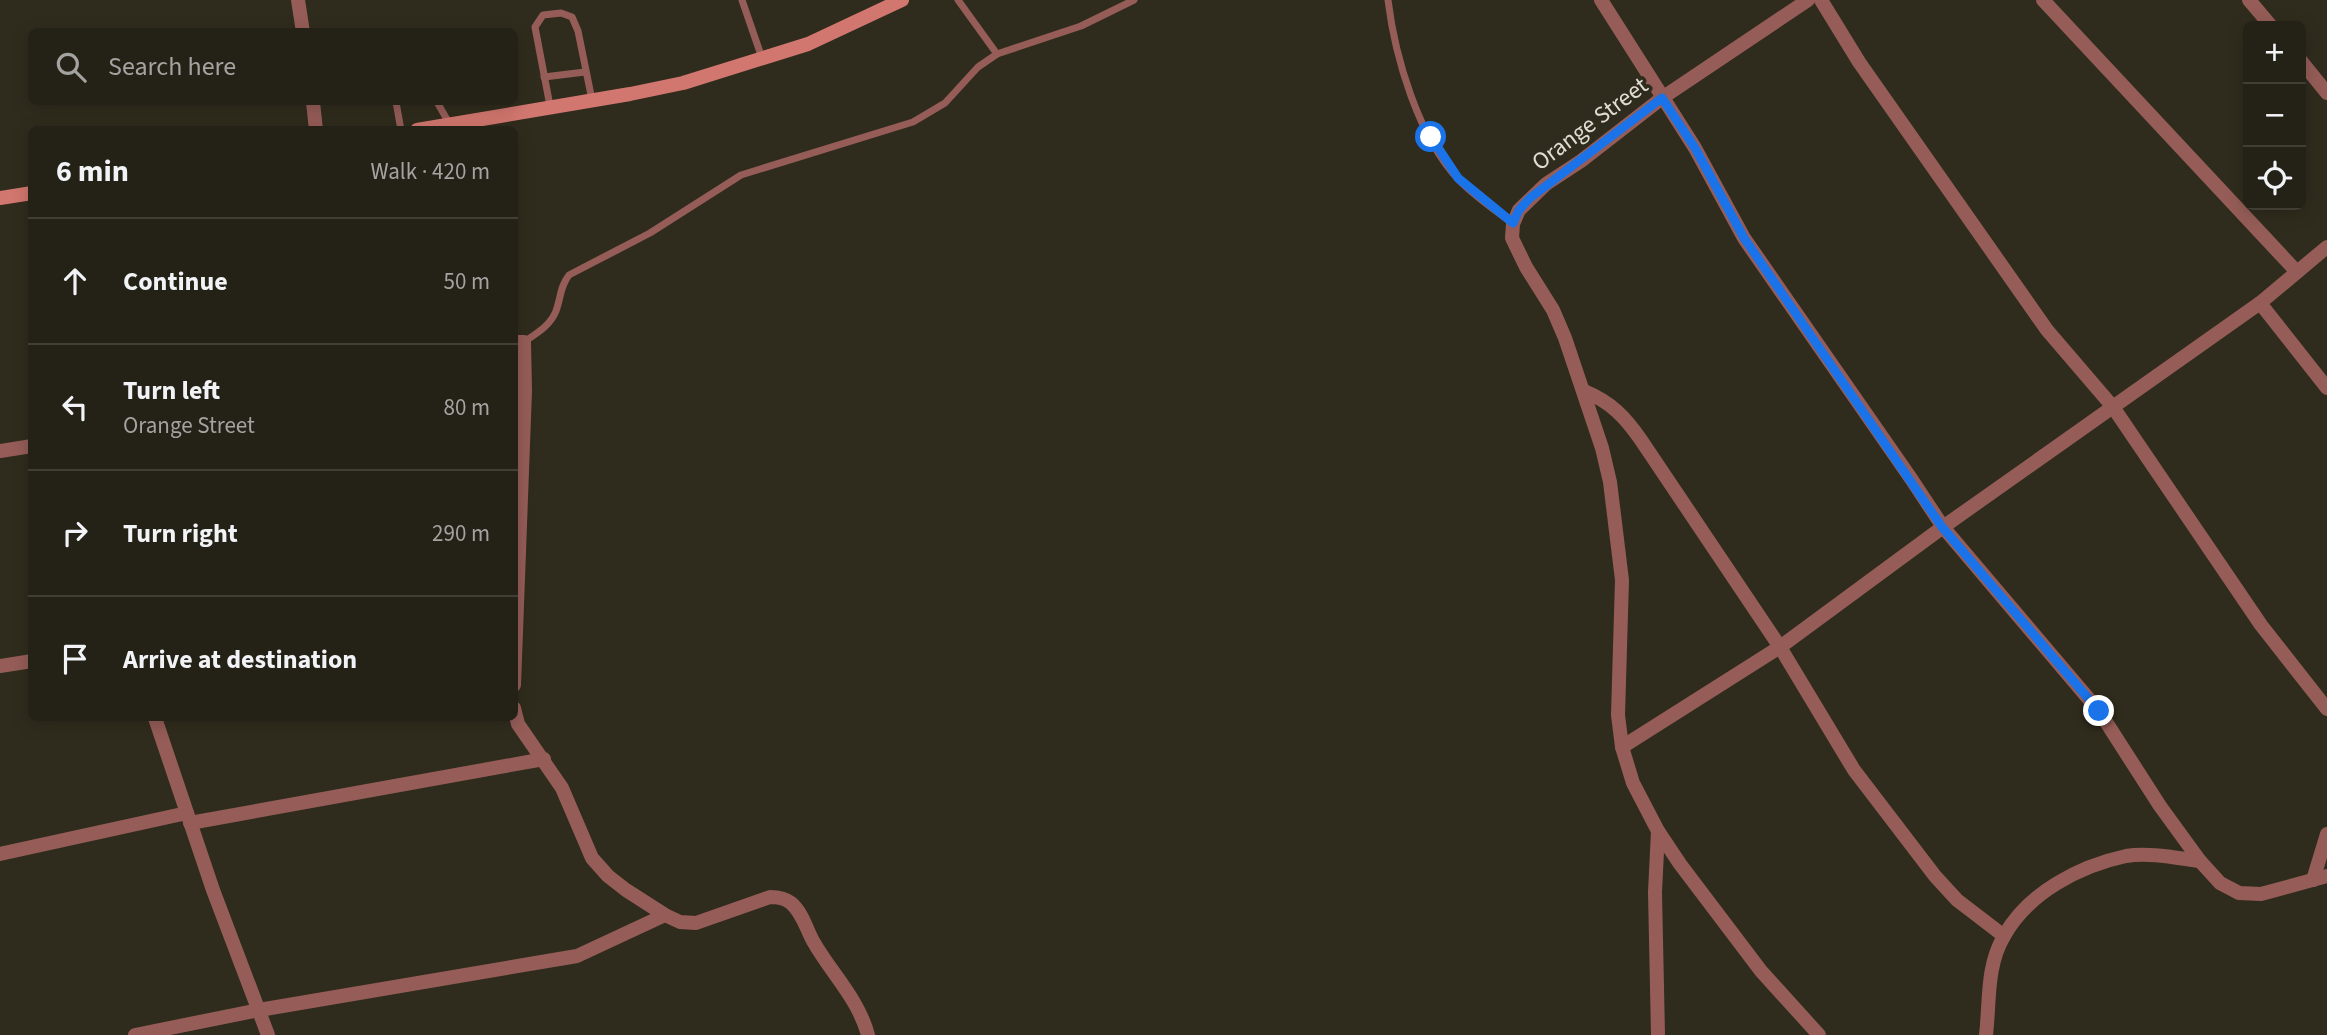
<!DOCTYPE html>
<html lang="en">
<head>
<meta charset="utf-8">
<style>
  :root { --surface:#242116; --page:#302e23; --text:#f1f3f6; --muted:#a3a3a1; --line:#413e35 }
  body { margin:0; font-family:"Source Sans 3",sans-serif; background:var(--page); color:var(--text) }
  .controls { position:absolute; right:21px; top:21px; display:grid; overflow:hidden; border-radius:10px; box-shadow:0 4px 18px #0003 }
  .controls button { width:63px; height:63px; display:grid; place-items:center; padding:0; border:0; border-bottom:2px solid var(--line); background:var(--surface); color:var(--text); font:35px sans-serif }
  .stop { position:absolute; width:21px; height:21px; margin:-16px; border:5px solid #1a73e8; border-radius:50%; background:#fff }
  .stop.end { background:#1a73e8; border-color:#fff; box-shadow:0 2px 7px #0008 }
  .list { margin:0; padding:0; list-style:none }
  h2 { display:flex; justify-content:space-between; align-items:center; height:91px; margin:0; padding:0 28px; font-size:30px }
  h2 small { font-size:23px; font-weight:400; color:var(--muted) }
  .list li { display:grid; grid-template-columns:46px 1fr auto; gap:21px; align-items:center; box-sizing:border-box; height:126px; padding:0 28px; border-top:2px solid var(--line) }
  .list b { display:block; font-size:26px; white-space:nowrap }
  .list p { margin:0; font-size:23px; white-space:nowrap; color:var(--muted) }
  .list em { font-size:23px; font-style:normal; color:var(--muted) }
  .icon { flex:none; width:38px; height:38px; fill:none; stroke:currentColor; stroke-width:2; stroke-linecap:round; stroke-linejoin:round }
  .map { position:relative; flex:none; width:2327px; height:1035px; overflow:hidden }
  .search { position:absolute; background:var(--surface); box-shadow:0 4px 18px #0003; left:28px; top:28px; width:490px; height:77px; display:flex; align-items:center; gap:18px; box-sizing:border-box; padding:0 24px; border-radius:10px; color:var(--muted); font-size:26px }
  .panel { position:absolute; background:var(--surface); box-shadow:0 4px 18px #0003; left:28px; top:126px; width:490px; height:595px; border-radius:10px }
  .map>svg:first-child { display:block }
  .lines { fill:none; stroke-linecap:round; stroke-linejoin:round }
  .lane { stroke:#965d58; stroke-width:7 }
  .street { stroke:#965d58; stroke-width:14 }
  .secondary { stroke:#d2776f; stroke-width:14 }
  .route { stroke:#1a73e8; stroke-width:9 }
  .labels { text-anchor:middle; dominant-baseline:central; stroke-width:7; stroke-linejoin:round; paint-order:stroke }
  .street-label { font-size:24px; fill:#e0ddd3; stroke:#302c1d }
</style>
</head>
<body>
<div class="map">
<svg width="2327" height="1035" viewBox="0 0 2327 1035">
  <rect width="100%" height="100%" fill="#302c1d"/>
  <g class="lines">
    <!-- lane -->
    <g class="lane">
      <polyline points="742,0 762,58"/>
      <polyline points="958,0 997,54"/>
      <path d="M1388 0C1395 57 1418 136 1458 179 1474 196 1494 209 1512 223"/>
      <polyline points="544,77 585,72"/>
      <polyline points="396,102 401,130"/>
      <polyline points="437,102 449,123"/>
      <polyline points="550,106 535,27 543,15 561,13 572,17 578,31 592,100"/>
      <path d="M524 342C537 333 550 326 556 311 561 297 560 287 569 275L650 233 741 175 913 122 945 103 978 67 997 54 1081 26 1134 0"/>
    </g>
    <!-- street -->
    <g class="street">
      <polyline points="298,0 303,32"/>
      <polyline points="1601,0 1695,148 1744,238 1912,480 1943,527 2099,711 2160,806 2200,861 2220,883 2239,893 2261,894 2327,876"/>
      <polyline points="1808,0 1662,98 1581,161 1546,184 1519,210 1513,224 1512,238 1526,267 1553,310 1565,338 1602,448 1610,482 1622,580 1618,715 1622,747 1633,783 1658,831 1680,864 1761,971 1819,1035"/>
      <polyline points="1821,0 1859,62 2047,330 2113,407 2261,625 2327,709"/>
      <polyline points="2043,0 2297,272"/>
      <polyline points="2249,0 2271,26"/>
      <polyline points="2301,61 2327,93"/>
      <polyline points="313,102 316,130"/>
      <polyline points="2260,303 2327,388"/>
      <polyline points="514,342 524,342 525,391 514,685"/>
      <path d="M1584 391C1611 402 1625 417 1641 440L1780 647 1854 770 1935 876 1957 900 2004 936"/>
      <polyline points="0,451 32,446"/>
      <polyline points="0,666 32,661"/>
      <path d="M514 708 518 724 562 788 592 858 608 876 626 890 665 915 680 922 696 923 770 897C778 897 785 898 791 903 802 912 806 928 813 941 831 973 858 998 868 1035"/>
      <polyline points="155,718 213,890 268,1035"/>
      <polyline points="1622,747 1780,647 1943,527 2260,303 2327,247"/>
      <polyline points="190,823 544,759"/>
      <polyline points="0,854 187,813"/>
      <polyline points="2313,880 2327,834"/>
      <polyline points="135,1035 259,1010 577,956 665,915"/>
      <polyline points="1658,1035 1655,892 1658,831"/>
      <path d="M1986 1035C1990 1001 1986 967 2004 936 2028 893 2079 866 2126 856 2149 852 2177 858 2200 861"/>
    </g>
    <!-- secondary -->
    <g class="secondary">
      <polyline points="417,130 630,94 683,83 808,44 902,0"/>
      <polyline points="0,198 32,193"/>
    </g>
  </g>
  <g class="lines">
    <!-- route -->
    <polyline class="route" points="1431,137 1458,178 1513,223 1519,210 1530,198 1662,98 1695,148 1744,238 1942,527 2099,711"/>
  </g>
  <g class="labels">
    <!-- street labels -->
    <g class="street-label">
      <text transform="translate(1590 124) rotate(-37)">Orange Street</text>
    </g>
  </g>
</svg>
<div class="controls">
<button>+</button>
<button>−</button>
<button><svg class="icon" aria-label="locate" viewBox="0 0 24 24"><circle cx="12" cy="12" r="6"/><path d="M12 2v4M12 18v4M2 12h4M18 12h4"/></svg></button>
</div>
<div class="stop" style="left:1431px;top:137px"></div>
<div class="stop end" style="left:2099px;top:711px"></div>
<div class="search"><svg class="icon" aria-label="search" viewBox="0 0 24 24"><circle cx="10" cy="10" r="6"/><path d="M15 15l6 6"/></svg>Search here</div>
<section class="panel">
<h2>6 min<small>Walk · 420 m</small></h2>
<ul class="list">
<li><svg class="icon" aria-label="ahead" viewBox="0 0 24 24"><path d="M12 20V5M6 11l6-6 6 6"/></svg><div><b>Continue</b></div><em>50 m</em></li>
<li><svg class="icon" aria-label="left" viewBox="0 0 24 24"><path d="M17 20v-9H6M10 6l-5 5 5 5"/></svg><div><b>Turn left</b><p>Orange Street</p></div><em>80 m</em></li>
<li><svg class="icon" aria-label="right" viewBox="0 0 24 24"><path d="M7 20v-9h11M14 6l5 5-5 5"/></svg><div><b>Turn right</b></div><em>290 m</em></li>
<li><svg class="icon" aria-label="arrive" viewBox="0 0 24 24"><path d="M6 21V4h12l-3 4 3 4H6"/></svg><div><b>Arrive at destination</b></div></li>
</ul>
</section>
</div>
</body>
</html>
